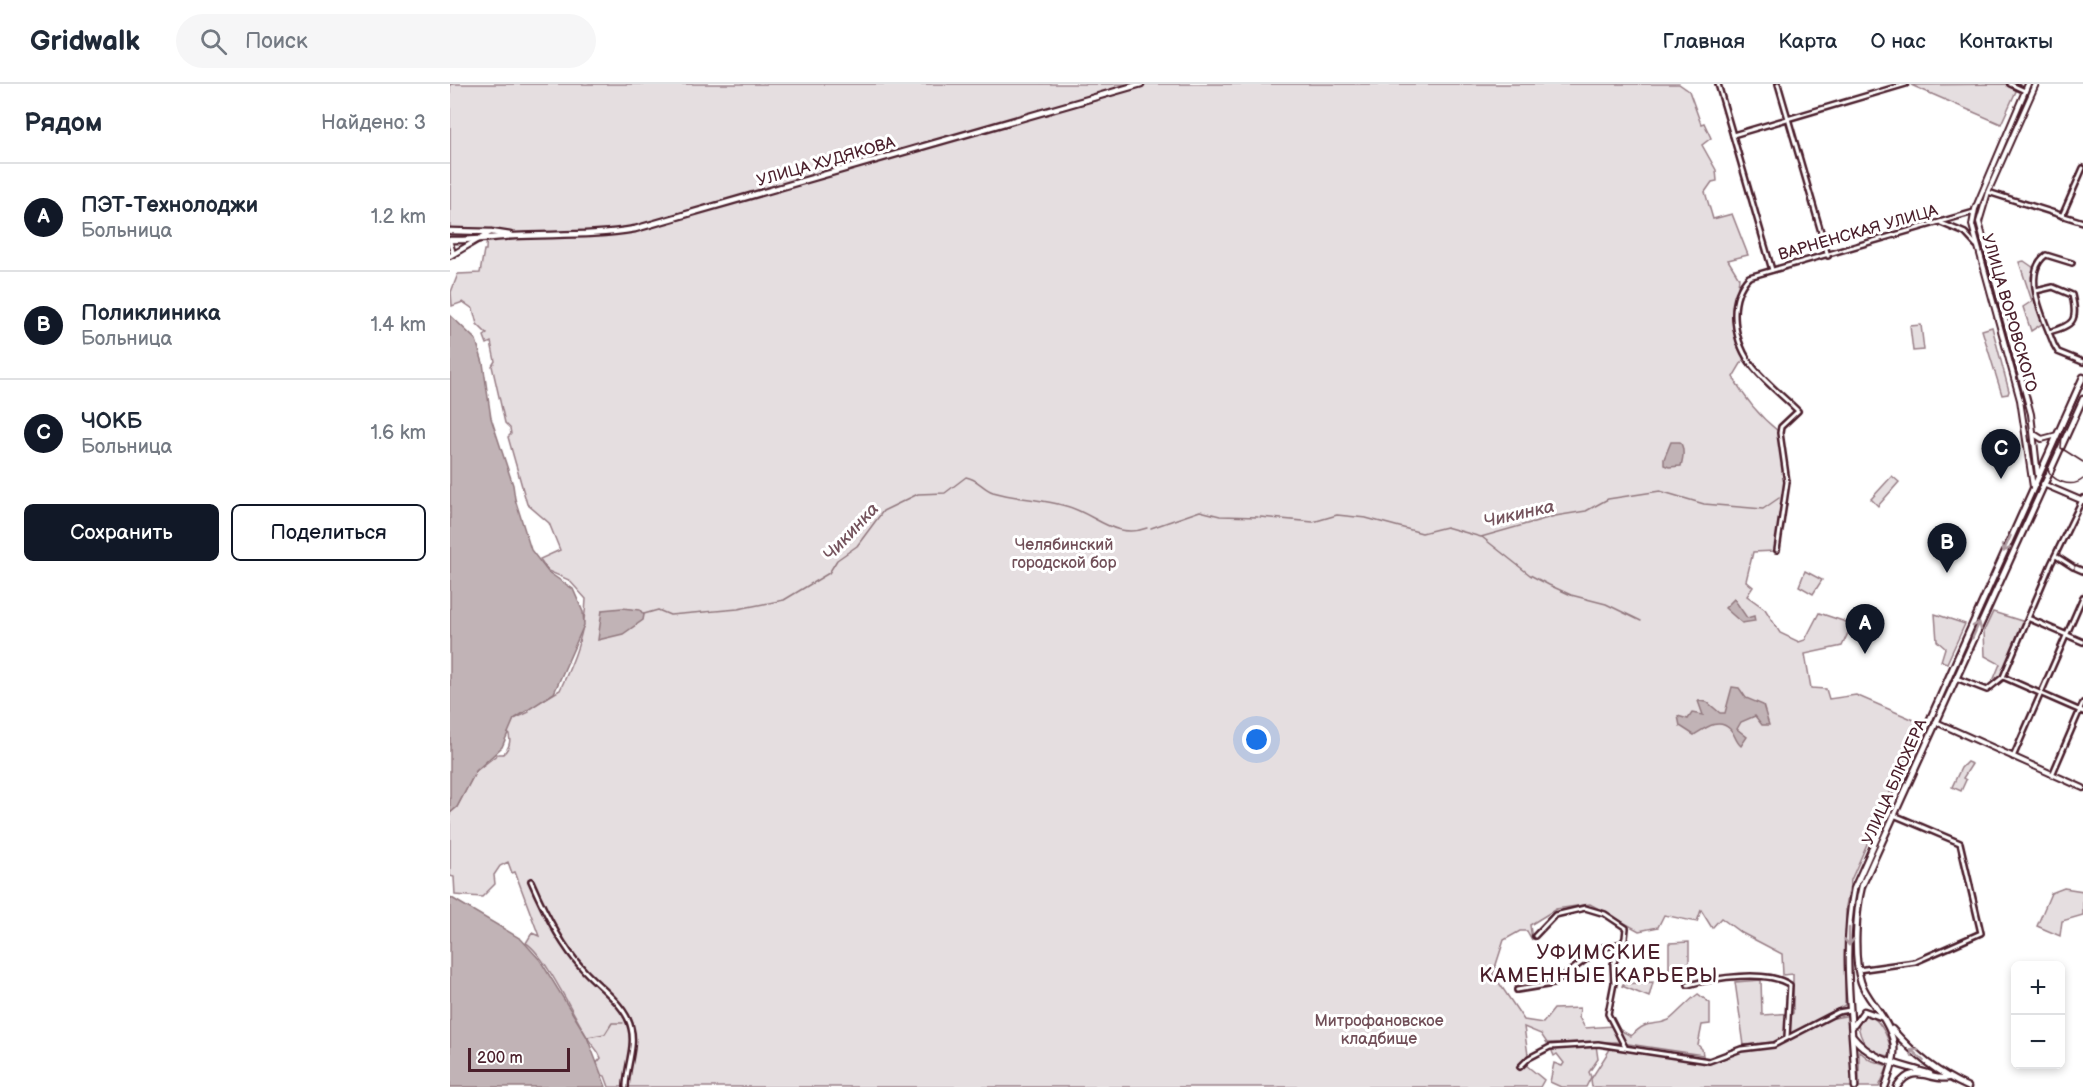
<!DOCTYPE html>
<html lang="ru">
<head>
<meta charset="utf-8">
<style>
  :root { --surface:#fff; --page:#f6f6f7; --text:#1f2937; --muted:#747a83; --line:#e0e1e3; --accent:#111827 }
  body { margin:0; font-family:"Balsamiq Sans",sans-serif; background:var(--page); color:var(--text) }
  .controls { position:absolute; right:18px; bottom:18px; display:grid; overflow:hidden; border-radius:9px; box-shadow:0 3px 9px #0003 }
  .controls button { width:54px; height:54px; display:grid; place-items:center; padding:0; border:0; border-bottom:2px solid var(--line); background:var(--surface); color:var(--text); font:30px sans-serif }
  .scale { position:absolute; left:18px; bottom:15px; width:102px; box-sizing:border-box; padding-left:6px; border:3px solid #4a1f2b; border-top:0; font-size:16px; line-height:21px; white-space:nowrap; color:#4a1f2b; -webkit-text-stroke:4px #fff; paint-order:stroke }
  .you { position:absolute; left:807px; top:656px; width:21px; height:21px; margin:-15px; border:4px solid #fff; border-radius:50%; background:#1a73e8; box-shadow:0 0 0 9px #1a73e833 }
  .badge { display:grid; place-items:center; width:39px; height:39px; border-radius:50%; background:var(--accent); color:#fff; font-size:20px; font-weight:700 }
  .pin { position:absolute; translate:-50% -50px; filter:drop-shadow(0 2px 3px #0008) }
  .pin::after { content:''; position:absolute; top:32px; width:21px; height:18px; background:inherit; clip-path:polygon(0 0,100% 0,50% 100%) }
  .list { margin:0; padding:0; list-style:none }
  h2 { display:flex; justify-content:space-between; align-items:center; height:78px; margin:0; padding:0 24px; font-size:26px }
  h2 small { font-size:20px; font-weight:400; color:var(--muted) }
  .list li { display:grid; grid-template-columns:39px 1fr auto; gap:18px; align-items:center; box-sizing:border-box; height:108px; padding:0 24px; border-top:2px solid var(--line) }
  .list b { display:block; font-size:22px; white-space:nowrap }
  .list p { margin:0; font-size:20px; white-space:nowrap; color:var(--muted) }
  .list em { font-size:20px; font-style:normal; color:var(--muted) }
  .actions { display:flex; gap:12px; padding:18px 24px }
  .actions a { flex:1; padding:14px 0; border:2px solid var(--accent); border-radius:9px; text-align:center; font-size:21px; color:var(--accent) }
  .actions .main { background:var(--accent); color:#fff }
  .icon { flex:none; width:33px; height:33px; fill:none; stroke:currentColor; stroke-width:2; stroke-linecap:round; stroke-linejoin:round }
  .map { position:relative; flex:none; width:1633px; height:1003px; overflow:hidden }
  header { display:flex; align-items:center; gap:36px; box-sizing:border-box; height:84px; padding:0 30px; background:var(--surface); border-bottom:2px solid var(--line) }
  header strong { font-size:28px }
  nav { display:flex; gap:33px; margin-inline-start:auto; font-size:21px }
  .search { width:420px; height:54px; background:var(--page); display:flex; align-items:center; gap:15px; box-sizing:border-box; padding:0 21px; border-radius:33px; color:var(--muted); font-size:22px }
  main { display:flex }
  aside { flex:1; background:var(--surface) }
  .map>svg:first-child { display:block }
  .green { fill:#e5dee0; stroke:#987e86; stroke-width:1.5 }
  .water { fill:#c1b3b6; stroke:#91787e; stroke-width:1.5 }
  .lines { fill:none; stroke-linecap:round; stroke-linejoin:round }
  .stream { stroke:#91787e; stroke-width:1.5 }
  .minor-casing { stroke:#4a1f2b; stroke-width:8 }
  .tertiary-casing { stroke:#4a1f2b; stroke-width:8 }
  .secondary-casing { stroke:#4a1f2b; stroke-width:8 }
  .primary-casing { stroke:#4a1f2b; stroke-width:9 }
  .minor { stroke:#fff; stroke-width:3 }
  .tertiary { stroke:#fff; stroke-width:4 }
  .secondary { stroke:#fff; stroke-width:4 }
  .primary { stroke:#fff; stroke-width:4.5 }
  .tram { stroke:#4a1f2b; stroke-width:1.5 }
  .oneway { stroke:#ae9aa0 }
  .labels { text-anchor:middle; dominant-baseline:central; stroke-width:6; stroke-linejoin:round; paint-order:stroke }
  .street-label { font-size:16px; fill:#4a1f2b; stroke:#fff }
  .park-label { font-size:16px; fill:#714f58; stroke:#fff }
  .water-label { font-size:18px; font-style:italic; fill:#74535c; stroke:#fff }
  .quarter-label { font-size:20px; letter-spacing:1.5px; fill:#4a1f2b; stroke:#fff }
</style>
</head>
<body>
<header>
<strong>Gridwalk</strong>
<div class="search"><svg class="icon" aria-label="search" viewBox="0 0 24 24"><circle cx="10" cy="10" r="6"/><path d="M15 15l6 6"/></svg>Поиск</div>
<nav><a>Главная</a><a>Карта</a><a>О нас</a><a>Контакты</a></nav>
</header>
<main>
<aside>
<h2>Рядом<small>Найдено: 3</small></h2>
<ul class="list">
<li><span class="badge">A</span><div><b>ПЭТ-Технолоджи</b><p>Больница</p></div><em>1.2 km</em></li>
<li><span class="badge">B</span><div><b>Поликлиника</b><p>Больница</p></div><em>1.4 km</em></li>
<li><span class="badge">C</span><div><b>ЧОКБ</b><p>Больница</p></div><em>1.6 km</em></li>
</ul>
<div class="actions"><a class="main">Сохранить</a><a>Поделиться</a></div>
</aside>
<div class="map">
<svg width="1633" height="1003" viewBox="0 0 1633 1003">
  <rect width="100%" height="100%" fill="#fff"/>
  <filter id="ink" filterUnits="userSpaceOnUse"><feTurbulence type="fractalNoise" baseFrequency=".0167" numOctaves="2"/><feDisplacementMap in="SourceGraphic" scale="12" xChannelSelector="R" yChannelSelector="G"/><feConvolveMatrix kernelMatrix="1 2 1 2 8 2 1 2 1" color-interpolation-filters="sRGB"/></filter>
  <g filter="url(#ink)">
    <!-- green -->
    <g class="green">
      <path d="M0 0H1229L1239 7 1251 40 1254 39 1261 54 1252 61 1266 86 1267 97 1262 98 1255 108 1263 135 1282 130 1298 171 1278 176 1289 194 1284 238 1295 273 1283 293C1295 315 1309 332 1328 347L1335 398 1325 467 1303 468 1296 497 1303 503 1297 512 1315 525 1330 549 1349 558 1355 556 1369 529 1414 544 1398 549 1392 562 1355 570 1361 604 1376 605 1379 615 1406 611 1471 639 1401 796 1396 822 1395 921 1325 958 1294 961 1285 898 1311 896 1312 931 1343 929V890L1333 891 1332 870 1290 848 1271 834 1262 844 1251 826 1247 838 1214 831 1208 843 1189 847 1140 820 1106 825 1080 841 1082 856 1077 847H1070L1054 856 1043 890 1074 936 1093 939 1104 925 1130 924 1129 933 1135 944 1163 942 1181 952C1199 934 1201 944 1219 936 1225 932 1239 916 1248 910L1260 919V940L1252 941 1248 961 1252 965 1253 971 1165 958 1097 959 1091 950 1074 943 1078 971 1076 973V981L1094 996 1090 1003H159L155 992 149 990 146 980 151 974C148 965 143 963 139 956 126 936 95 870 76 859L82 849 89 852 65 788 62 789 58 778 50 782 44 791 45 800 32 813 5 811 4 793 0 792V729L7 723 26 687 48 670H53C60 664 62 654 57 646L64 635 79 628 78 625 110 606C124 576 135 549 136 515L119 496 98 487 90 475 110 466 99 439 77 420 58 353 61 350 60 344 55 339 42 282 45 277 41 258 37 260 34 252 37 250 27 240 23 225 13 218 2 222 1 208 8 190 30 189 34 166H36L37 145 0 144Z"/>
      <polygon points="1556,0 1567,5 1551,40 1461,1"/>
      <polygon points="1574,177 1584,184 1581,193 1592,240 1581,247 1573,223 1582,217 1569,178"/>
      <polygon points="1471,241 1474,266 1463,267 1460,242"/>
      <polygon points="1542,243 1559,307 1558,310 1552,311 1532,246"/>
      <polygon points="1442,392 1449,398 1428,422 1421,415"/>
      <polygon points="1355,487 1372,496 1363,510 1349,502"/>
      <polygon points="1543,528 1575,538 1570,544 1551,595 1543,597 1550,580 1535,572 1534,547"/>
      <polygon points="1485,530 1515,540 1497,579 1491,577 1495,564 1487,557"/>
      <polygon points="1517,678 1522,680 1513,694 1516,696 1511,707 1502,703 1511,684"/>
      <polygon points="1614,804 1633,807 1633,831 1612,837 1610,852 1587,842 1601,809"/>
      <polygon points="1239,858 1239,889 1219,890 1219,859"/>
      <polygon points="1203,898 1199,913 1172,902 1173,900"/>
      <path d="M1418 930C1430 936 1444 959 1439 972 1419 969 1409 957 1408 938L1413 931Z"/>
      <polygon points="1401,931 1402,1003 1142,1003 1141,995 1162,962 1259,978 1292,966 1324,962 1373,936"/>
      <polygon points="1146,961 1148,975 1139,988 1141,993 1136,1003 1111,1003 1100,998 1104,979 1112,982 1114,979 1107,970 1104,972 1101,965"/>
      <polygon points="1409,967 1420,976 1438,982 1429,1003 1409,1003"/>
    </g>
    <!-- water -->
    <g class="water">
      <polygon points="0,231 26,256 33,279 41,334 63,401 65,415 81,466 98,488 123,505 133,528 134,541 104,609 64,635 52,663 26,687 7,723 0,729"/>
      <path d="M1221 358H1230C1235 365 1233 374 1231 382L1219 383 1214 381V375Z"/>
      <polygon points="1284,515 1297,534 1304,532 1305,537 1292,539 1275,524"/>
      <polygon points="172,524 190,526 194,531 193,536 173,550 148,556 152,526"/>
      <path d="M1282 603 1289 604 1296 614 1313 621 1319 641H1312L1305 632 1291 638 1287 645 1297 653 1291 662C1285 657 1285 650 1280 645 1268 633 1254 645 1244 651L1230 642 1228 632 1238 635 1242 629 1253 631 1248 617 1257 618 1270 629H1275Z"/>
      <polygon points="0,813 71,855 90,876 137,953 156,1003 0,1003"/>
    </g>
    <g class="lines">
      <!-- stream -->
      <g class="stream">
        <polyline points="810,433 863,438 887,431 916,434 972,449 996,443 1031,453 1105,432 1136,427 1158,415 1210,407 1254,420 1313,425 1329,414"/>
        <polyline points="701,444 750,427 770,432 808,433"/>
        <polyline points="1032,453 1080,491 1099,501 1121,511 1156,520 1191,537"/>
        <path d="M194 530 208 526 220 531 288 525 334 516 379 489 387 476 407 462 433 427 468 410 495 409 516 393C528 395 532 404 543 408 567 415 592 415 616 422 646 430 664 456 697 444"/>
        <polyline points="137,953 155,950 162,939 173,939"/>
      </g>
      <defs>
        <g id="minor">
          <polyline points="1268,0 1322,186"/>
          <polyline points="1328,0 1378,172"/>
          <polyline points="1560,0 1575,7"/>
          <polyline points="1283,51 1456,0"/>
          <polyline points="1538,108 1633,138"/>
          <polyline points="1612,132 1633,84"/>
          <polyline points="1491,139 1515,149 1526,161"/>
          <path d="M1622 179 1596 171C1570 190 1595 237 1604 261L1608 268 1633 278"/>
          <path d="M1586 207 1603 203 1622 211C1628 237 1624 241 1599 248"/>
          <path d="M1327 466 1337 398 1330 349 1331 343 1348 327C1334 313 1317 300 1304 284 1284 260 1276 217 1299 193L1524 128"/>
          <polyline points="1606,472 1623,483"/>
          <polyline points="1626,484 1633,487"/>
          <polyline points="1580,535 1633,558"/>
          <polyline points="1553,593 1633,628"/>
          <polyline points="1506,594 1537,606 1553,593 1601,480 1633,414"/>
          <polyline points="1563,673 1633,513"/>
          <polyline points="1602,691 1633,619"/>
          <path d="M81 797C94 827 110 860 132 884 147 902 176 920 181 944 186 962 176 985 176 1003"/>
          <polyline points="1085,852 1105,831 1135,824 1155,830 1176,844 1175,854 1163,880 1164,899 1158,930 1175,963"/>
          <polyline points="1408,886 1465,878 1531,849 1510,759 1444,731"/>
          <path d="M1238 901C1263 894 1318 885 1340 901L1337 953"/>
          <polyline points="1067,906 1103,900 1151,864 1173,859"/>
          <polyline points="1070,983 1079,974 1100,963 1148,960 1259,977 1291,965 1324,961 1388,928 1400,926"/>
        </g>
        <polyline id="tertiary" points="1486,638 1633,704"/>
        <g id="secondary">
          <polyline points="1578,0 1525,125 1522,141 1570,316 1583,403"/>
          <polyline points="1586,0 1538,108 1529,138 1581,330 1588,392"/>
          <polyline points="0,159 3,169"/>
          <polyline points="0,172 41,148"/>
          <polyline points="1584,350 1592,355 1607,351"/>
          <polyline points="1593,400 1633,417"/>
        </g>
        <g id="primary">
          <polyline points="0,147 41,148 60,151"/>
          <path d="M0 156C22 157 43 153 65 152 105 150 145 152 185 145L691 0"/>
          <polyline points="1404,941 1414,927 1431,933"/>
          <path d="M1442 945C1465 971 1487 989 1518 1003"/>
          <path d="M1403 953C1423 978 1451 980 1480 990"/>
          <path d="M1405 1003C1403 938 1391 869 1404 805L1633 293"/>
          <path d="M1435 1003C1449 966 1448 954 1425 922 1420 915 1414 907 1411 898 1403 874 1406 826 1412 802L1633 315"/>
          <path d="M1447 1003C1463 978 1479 997 1498 994"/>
        </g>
      </defs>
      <!-- minor casing -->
      <use href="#minor" class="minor-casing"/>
      <!-- tertiary casing -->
      <use href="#tertiary" class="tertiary-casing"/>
      <!-- secondary casing -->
      <use href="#secondary" class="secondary-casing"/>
      <!-- primary casing -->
      <use href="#primary" class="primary-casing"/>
      <!-- minor -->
      <use href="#minor" class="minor"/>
      <!-- tertiary -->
      <use href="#tertiary" class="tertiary"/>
      <!-- secondary -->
      <use href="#secondary" class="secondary"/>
      <!-- primary -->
      <use href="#primary" class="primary"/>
      <!-- tram -->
      <g class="tram">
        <path d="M1633 300 1597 383C1601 397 1621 405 1633 395"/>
        <polyline points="1612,351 1611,364 1633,378"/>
      </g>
    </g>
    <!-- one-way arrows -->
    <defs><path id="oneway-shaft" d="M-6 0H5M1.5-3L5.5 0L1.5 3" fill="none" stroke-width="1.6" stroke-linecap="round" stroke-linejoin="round" transform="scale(1.5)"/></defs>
    <g class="oneway">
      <use href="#oneway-shaft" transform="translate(1557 460) rotate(114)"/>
      <use href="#oneway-shaft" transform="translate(1526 546) rotate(-66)"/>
      <use href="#oneway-shaft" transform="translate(1399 853) rotate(91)"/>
      <use href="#oneway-shaft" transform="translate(1467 971) rotate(-138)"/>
    </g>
  </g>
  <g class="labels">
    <!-- street labels -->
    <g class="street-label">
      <text transform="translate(376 78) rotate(-16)">УЛИЦА ХУДЯКОВА</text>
      <text transform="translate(1408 149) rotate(-16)">ВАРНЕНСКАЯ УЛИЦА</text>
      <text transform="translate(1559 229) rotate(74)">УЛИЦА ВОРОВСКОГО</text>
      <text transform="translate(1445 698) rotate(-66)">УЛИЦА БЛЮХЕРА</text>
    </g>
    <!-- park labels -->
    <g class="park-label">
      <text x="614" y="461">Челябинский<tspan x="614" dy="18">городской бор</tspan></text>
      <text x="929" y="937">Митрофановское<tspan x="929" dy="18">кладбище</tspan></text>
    </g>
    <!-- water labels -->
    <g class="water-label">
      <text transform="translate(1069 430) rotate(-13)">Чикинка</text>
      <text transform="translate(401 448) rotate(-47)">Чикинка</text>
    </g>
    <!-- quarter labels -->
    <g class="quarter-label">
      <text x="1149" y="869">УФИМСКИЕ<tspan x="1149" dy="23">КАМЕННЫЕ КАРЬЕРЫ</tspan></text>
    </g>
  </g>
</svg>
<div class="controls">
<button>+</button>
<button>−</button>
</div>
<div class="scale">200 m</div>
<div class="you"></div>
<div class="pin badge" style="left:1415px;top:570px">A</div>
<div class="pin badge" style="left:1497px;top:489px">B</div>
<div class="pin badge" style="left:1551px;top:395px">C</div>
</div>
</main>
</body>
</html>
